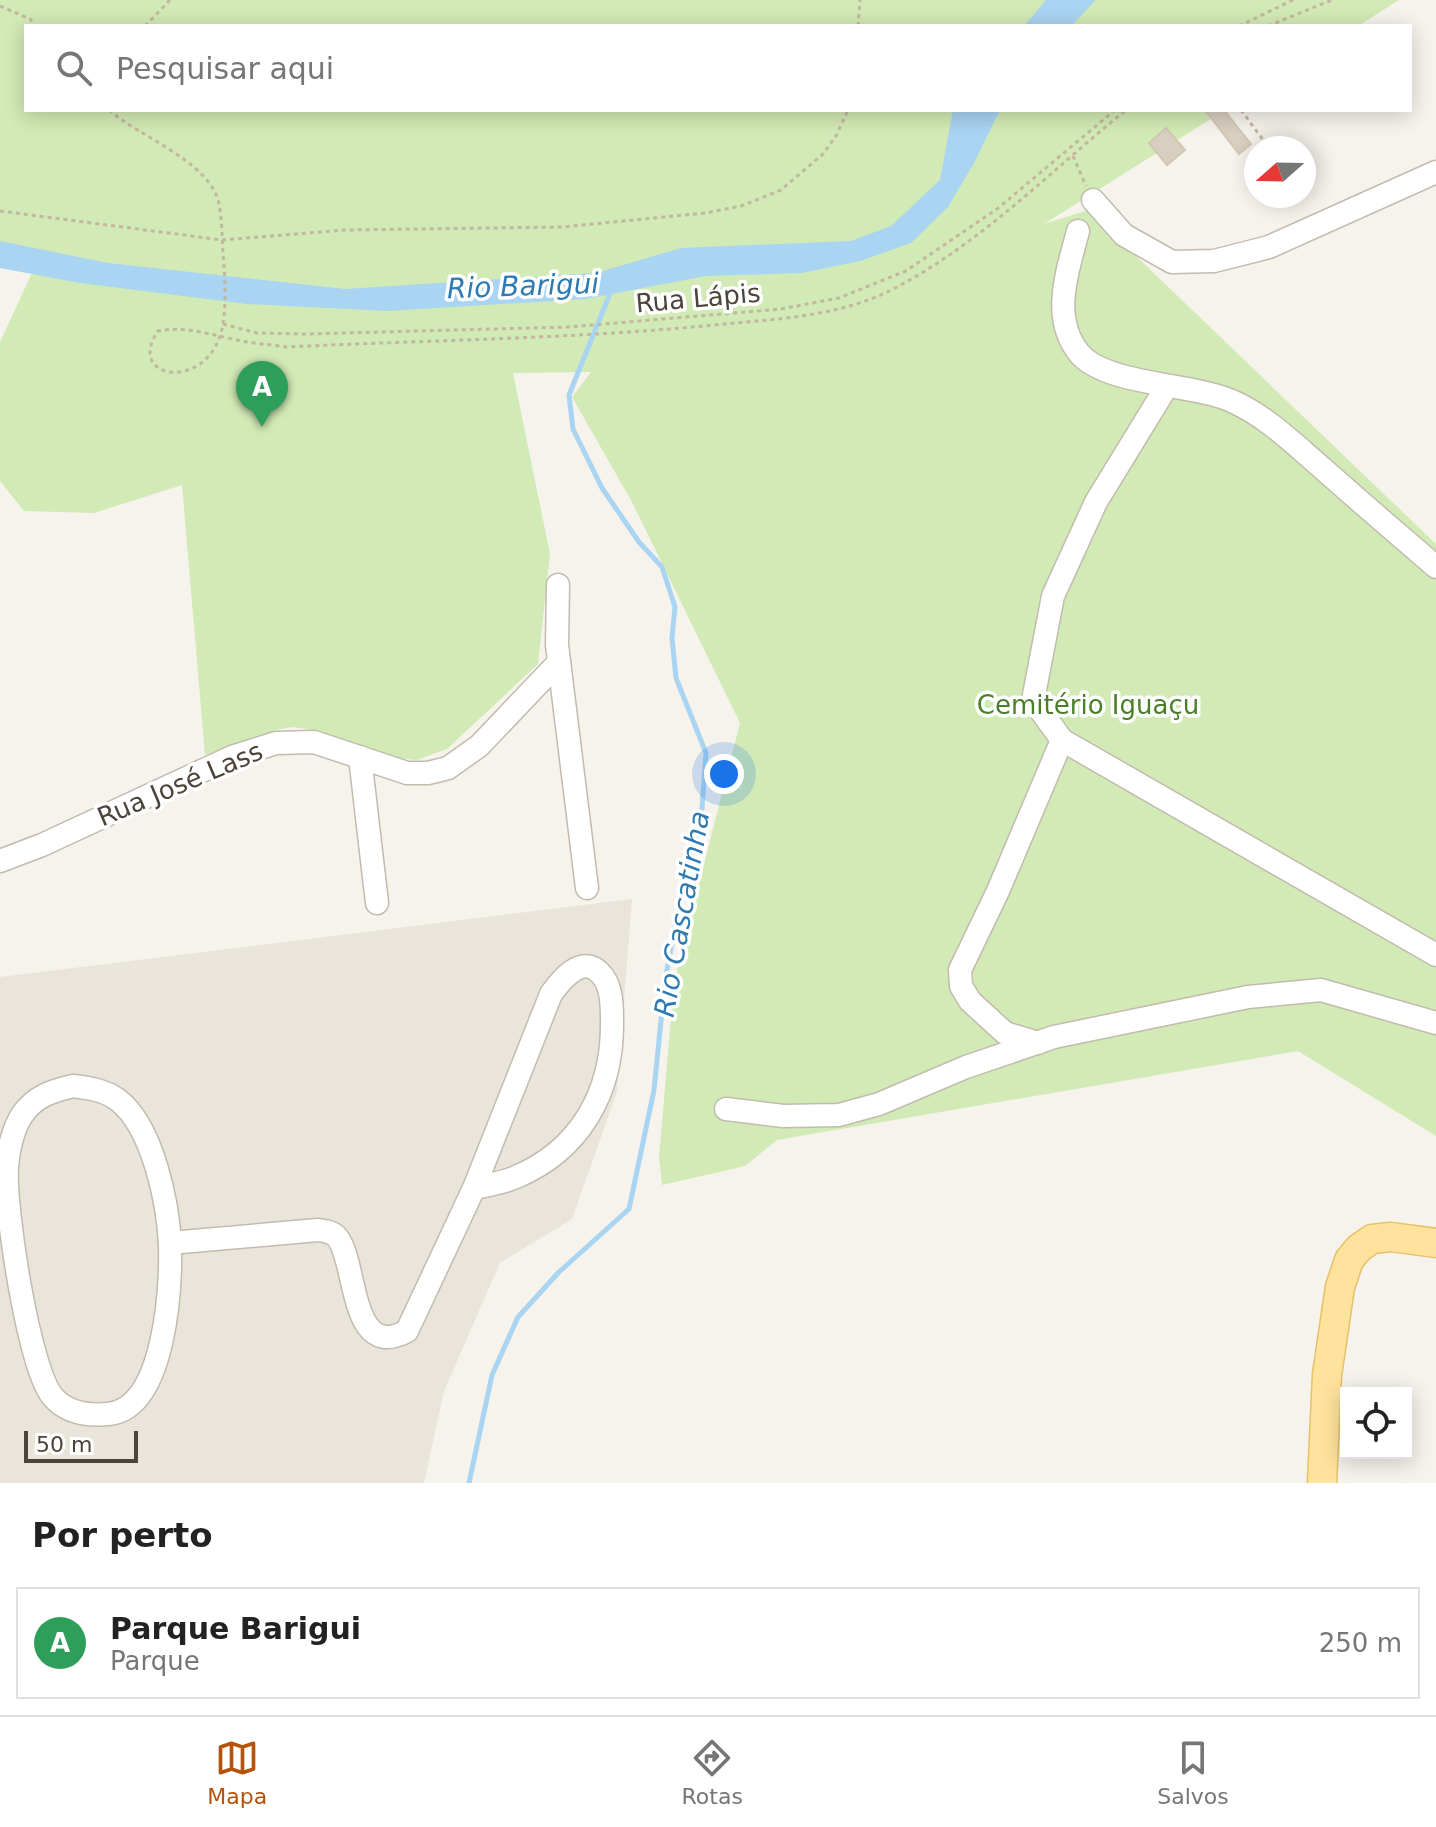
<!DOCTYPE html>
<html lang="pt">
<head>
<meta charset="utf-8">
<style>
  :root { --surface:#fff; --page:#f6f6f6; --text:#222; --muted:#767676; --line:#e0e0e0; --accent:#b45309 }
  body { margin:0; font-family:"DejaVu Sans",sans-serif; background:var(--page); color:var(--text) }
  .controls { position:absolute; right:24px; bottom:24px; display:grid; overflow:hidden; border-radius:0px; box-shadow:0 4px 20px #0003 }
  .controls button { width:72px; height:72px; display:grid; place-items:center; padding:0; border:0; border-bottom:2px solid var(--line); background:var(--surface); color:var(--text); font:40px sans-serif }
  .compass { position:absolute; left:1244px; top:136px; width:72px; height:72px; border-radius:50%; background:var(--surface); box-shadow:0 4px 20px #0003; rotate:250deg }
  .scale { position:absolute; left:24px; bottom:20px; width:114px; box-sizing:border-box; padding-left:8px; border:4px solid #4b4439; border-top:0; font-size:22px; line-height:28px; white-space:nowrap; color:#4b4439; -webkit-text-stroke:6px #fff; paint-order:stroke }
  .you { position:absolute; left:724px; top:774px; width:28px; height:28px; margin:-20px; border:6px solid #fff; border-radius:50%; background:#1a73e8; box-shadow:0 0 0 12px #1a73e833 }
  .badge { display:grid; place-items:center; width:52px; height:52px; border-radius:50%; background:var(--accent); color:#fff; font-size:26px; font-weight:700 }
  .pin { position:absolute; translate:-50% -66px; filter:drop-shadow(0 2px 4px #0008) }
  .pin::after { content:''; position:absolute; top:42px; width:28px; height:24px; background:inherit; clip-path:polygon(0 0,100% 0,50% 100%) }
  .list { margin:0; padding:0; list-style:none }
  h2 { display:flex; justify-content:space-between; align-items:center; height:104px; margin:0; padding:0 32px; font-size:34px }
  h2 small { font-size:26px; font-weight:400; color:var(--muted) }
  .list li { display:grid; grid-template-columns:52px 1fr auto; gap:24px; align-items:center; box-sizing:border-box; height:112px; margin:0 16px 16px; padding:0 16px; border:2px solid var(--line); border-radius:0px }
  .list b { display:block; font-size:30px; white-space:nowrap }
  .list p { margin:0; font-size:26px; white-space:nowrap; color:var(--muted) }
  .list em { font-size:26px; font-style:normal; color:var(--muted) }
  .icon { flex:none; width:44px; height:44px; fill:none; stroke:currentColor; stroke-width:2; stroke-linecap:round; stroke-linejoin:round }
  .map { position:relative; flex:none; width:1436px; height:1483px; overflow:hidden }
  .search { position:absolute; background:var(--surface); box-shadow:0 4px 20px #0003; left:24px; right:24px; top:24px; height:88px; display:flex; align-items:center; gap:20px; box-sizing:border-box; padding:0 28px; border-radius:0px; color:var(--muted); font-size:30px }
  .sheet { height:232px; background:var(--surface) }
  nav { display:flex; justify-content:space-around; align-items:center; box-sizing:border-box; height:112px; border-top:2px solid var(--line); background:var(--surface); font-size:22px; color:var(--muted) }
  nav a { display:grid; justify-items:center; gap:4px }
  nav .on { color:var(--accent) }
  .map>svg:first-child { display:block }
  .residential { fill:#eae5da }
  .green { fill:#d2eab5 }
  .water { fill:#a9d4f2 }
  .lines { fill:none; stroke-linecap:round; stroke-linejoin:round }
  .stream { stroke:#a9d4f2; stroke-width:5 }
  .building { fill:#d8cfc1; stroke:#d3c7b4; stroke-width:2 }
  .minor-casing { stroke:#c2bbae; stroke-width:25 }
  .major-casing { stroke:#e6c16a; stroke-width:31 }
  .path { stroke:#c4b79f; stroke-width:3; stroke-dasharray:4 4; stroke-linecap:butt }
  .minor { stroke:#fff; stroke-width:22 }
  .major { stroke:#ffe39c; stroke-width:28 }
  .labels { text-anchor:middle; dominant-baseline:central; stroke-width:7; stroke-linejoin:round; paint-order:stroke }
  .street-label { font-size:26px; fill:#4b4439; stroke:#fff }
  .park-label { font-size:26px; fill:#4a7f2a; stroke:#fff }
  .water-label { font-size:28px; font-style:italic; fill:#2e7ab2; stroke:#fff }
</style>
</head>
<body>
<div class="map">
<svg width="1436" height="1483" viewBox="0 0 1436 1483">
  <rect width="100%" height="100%" fill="#f6f3ec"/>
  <!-- residential -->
  <polygon class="residential" points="632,899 617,1092 572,1219 500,1263 444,1391 424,1483 0,1483 0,977"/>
  <!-- green -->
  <polygon class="green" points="0,0 1399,0 1358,26 26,26 26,110 1225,110 1044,224 1088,210 1436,544 1436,1136 1298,1051 777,1140 745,1166 662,1185 659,1158 674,982 740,723 632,502 572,397 591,372 513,373 550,554 538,664 447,749 417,760 395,758 314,730 293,727 276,730 205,755 182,485 94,513 24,511 0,481 0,342 38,260 0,252"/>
  <!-- water -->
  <g class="water">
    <polygon points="1046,0 1096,0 1071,26 1024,26"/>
    <polygon points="953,110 1000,110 975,161 948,207 911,243 860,261 802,273 706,276 585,299 388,311 247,304 80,283 0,268 0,241 108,263 345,289 596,273 681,248 851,241 891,226 940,180"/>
  </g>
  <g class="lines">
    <!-- stream -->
    <polyline class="stream" points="469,1483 492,1375 518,1317 559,1272 629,1209 654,1090 665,981 681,894 701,822 706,753 676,678 672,638 675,607 662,567 639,542 602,488 573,429 569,395 611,291"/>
  </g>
  <!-- building -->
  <g class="building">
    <polygon points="1205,110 1224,110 1251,144 1239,154"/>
    <polygon points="1166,128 1185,150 1167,165 1149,143"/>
  </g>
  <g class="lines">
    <defs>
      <g id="minor">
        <polyline points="1093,200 1124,235 1172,262 1214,261 1269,247 1436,172"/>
        <path d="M1078 231C1068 270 1050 317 1079 353 1106 386 1195 383 1234 402 1267 417 1294 444 1321 467 1359 501 1398 534 1436 567"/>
        <polyline points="1167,386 1096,502 1053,596 1033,700 1062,740 1436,955"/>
        <polyline points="558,585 557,645 587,888"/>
        <polyline points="360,757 377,903"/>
        <polyline points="0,861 42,845 232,757 276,743 314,742 407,773 428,773 448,768 479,746 559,662"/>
        <polyline points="1038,1043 1005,1033 970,1001 961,986 960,970 998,891 1062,740"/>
        <path d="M73 1086C89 1088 105 1090 118 1100 153 1127 168 1203 170 1245 171 1289 165 1409 108 1414 87 1416 67 1413 53 1397 29 1370 4 1206 7 1167 8 1150 13 1129 22 1115 35 1096 52 1091 73 1086Z"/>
        <polyline points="726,1109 783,1116 839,1115 879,1104 966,1067 1054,1037 1248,997 1321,990 1436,1023"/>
        <path d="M170 1243 318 1230C325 1231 330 1231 336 1236 358 1258 348 1363 407 1331L474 1188 551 994C561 980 581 955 599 972 613 985 612 1008 612 1025 612 1093 580 1150 516 1177 503 1183 488 1185 474 1188"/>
      </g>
      <polyline id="major" points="1322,1483 1327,1375 1340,1287 1349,1260 1359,1248 1372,1239 1391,1237 1436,1243"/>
    </defs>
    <!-- minor casing -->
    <use href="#minor" class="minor-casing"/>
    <!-- major casing -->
    <use href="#major" class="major-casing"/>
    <!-- path -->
    <g class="path">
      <polyline points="0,6 30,19 36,26"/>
      <polyline points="145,26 170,0"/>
      <polyline points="858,26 860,0"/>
      <polyline points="1239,26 1293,0"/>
      <polyline points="1268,26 1332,0"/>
      <path d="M109 110C138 136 211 162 219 204 222 220 222 237 223 253 225 276 227 312 221 333 204 392 125 379 158 331 187 325 218 337 247 342 260 344 273 345 286 347 429 340 572 339 714 325 775 319 842 317 897 287 982 242 1052 170 1126 110"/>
      <polyline points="1241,110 1269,148"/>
      <polyline points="1073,156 1086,186"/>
      <polyline points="0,211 222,240 345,230 562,227 705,213 741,206 781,190 823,154 836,136 848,110"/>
      <polyline points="223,324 257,333 306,334 568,327 781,309 839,298 906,271 997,209 1115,110"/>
    </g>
    <!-- minor -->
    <use href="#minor" class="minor"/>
    <!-- major -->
    <use href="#major" class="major"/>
  </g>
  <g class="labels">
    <!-- street labels -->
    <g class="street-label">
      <text transform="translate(698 298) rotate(-5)">Rua Lápis</text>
      <text transform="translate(180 784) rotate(-23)">Rua José Lass</text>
    </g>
    <!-- park labels -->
    <g class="park-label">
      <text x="1088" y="705">Cemitério Iguaçu</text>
    </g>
    <!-- water labels -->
    <g class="water-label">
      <text transform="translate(523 286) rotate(-2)">Rio Barigui</text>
      <text transform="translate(682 914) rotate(-80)">Rio Cascatinha</text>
    </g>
  </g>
</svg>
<div class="controls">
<button><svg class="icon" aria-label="locate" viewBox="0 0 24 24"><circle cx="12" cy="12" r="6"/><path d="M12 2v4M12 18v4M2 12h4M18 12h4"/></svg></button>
</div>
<svg class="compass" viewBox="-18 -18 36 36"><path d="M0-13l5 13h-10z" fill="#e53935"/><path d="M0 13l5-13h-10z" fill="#767676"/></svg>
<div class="scale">50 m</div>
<div class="you"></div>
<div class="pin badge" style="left:262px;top:427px;background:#2e9e5b">A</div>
<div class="search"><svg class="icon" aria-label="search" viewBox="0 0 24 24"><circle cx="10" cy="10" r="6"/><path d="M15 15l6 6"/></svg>Pesquisar aqui</div>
</div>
<section class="sheet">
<h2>Por perto<small></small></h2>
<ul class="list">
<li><span class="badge" style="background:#2e9e5b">A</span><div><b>Parque Barigui</b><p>Parque</p></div><em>250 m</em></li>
</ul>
</section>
<nav>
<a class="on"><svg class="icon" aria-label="map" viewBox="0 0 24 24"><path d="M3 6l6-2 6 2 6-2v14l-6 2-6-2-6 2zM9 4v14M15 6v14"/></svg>Mapa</a>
<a><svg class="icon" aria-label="directions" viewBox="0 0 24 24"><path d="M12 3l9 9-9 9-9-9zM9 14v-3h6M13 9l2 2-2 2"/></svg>Rotas</a>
<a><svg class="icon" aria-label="saved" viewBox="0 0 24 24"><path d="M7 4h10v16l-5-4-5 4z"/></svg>Salvos</a>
</nav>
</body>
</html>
